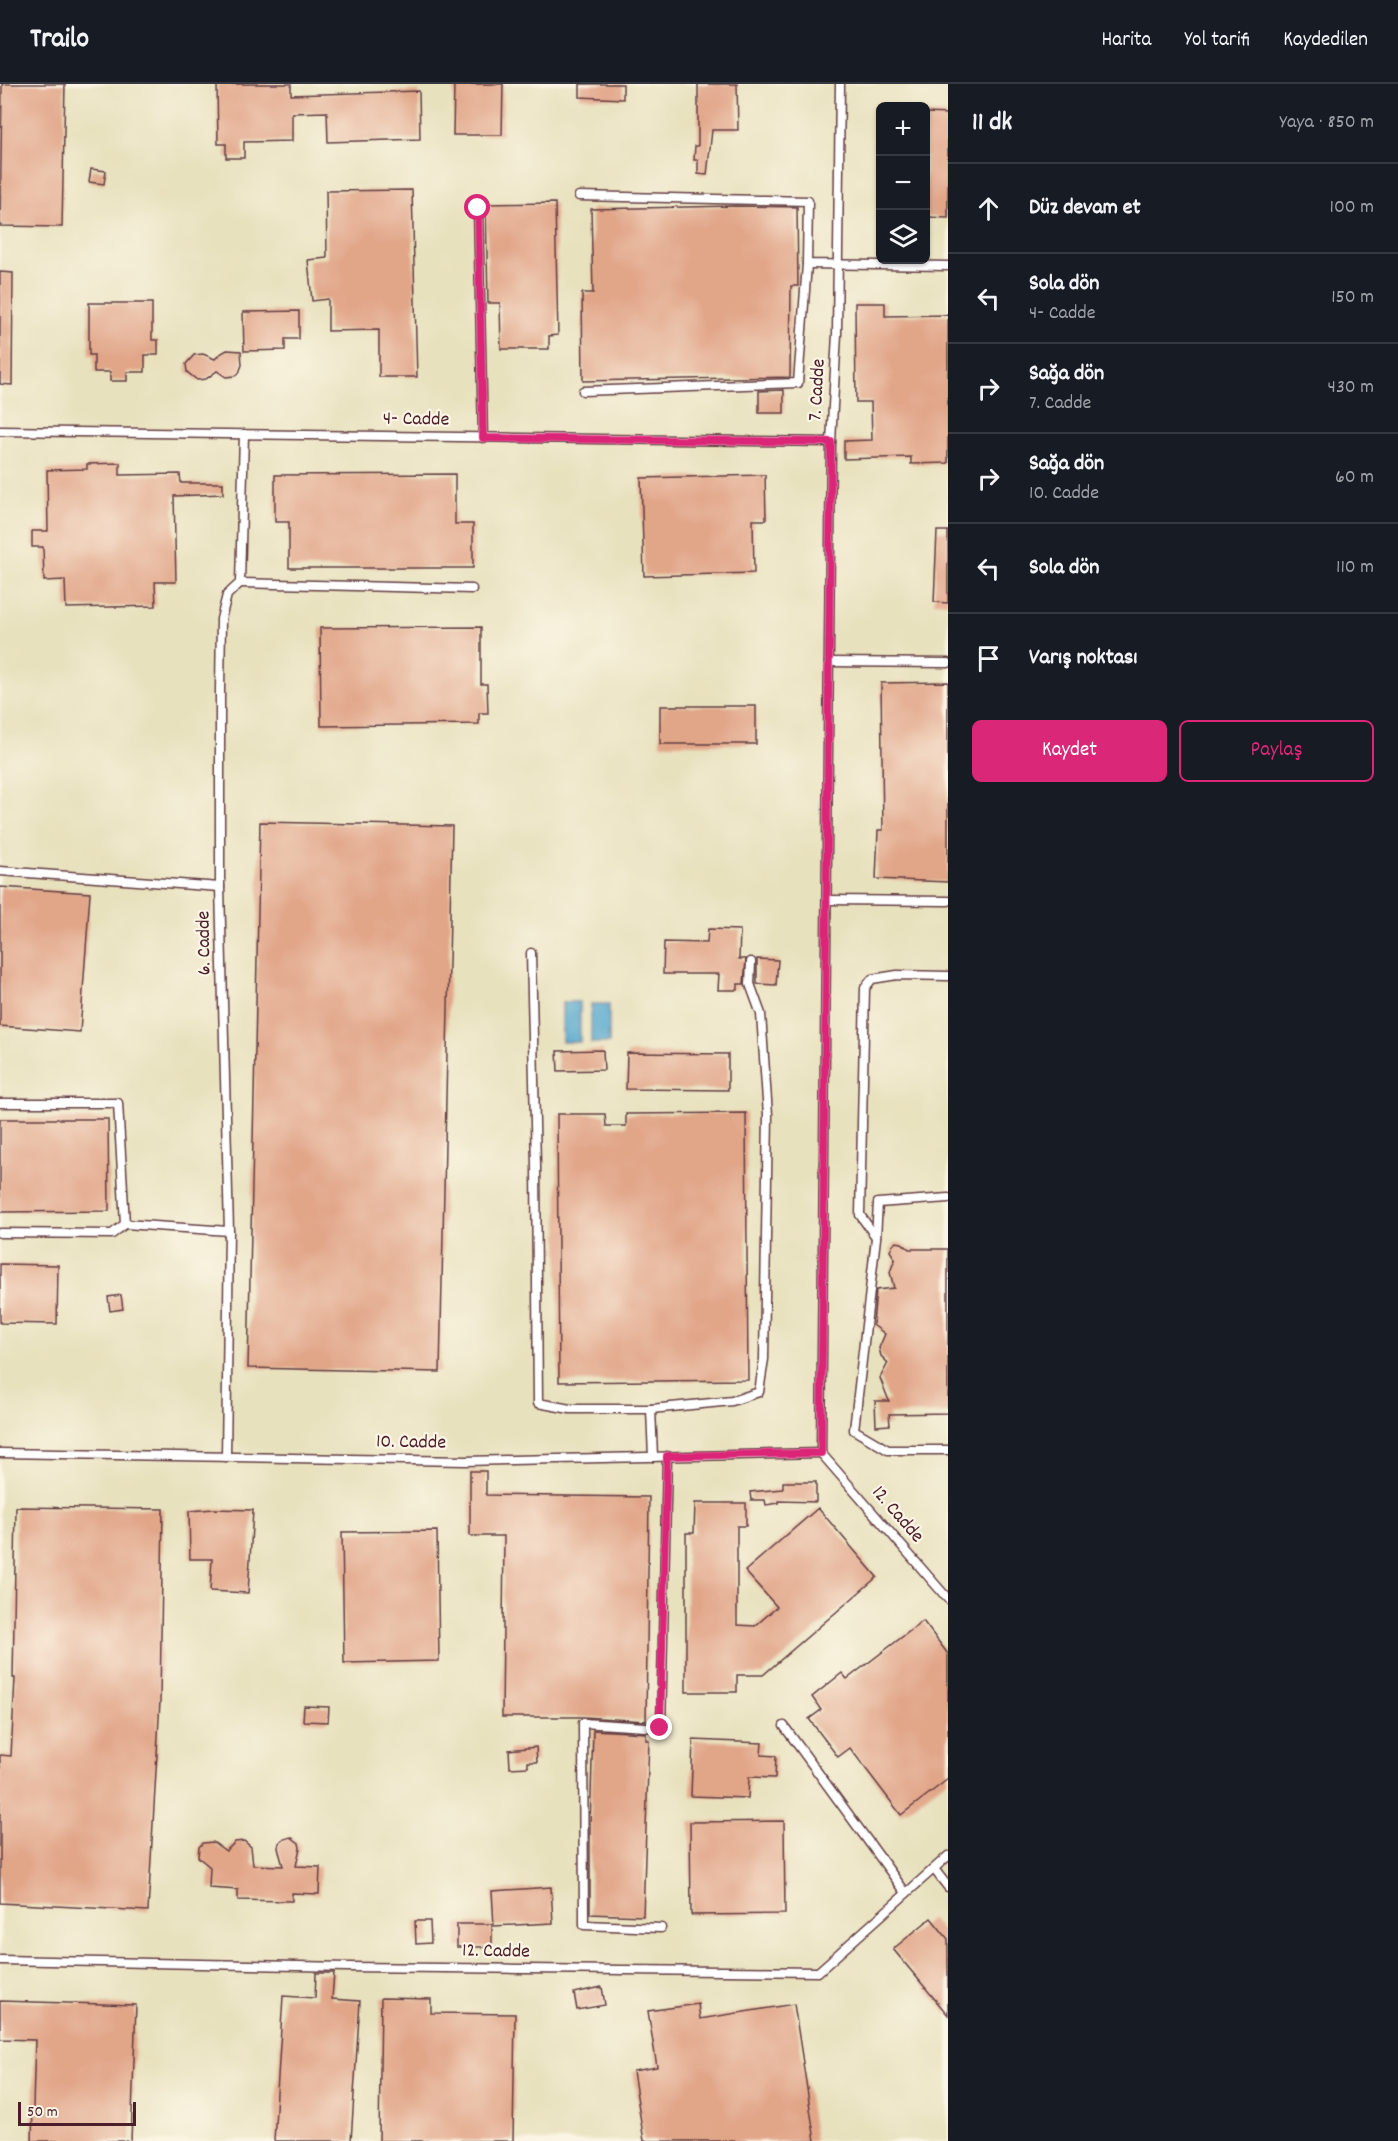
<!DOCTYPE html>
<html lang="tr">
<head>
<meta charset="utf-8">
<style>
  :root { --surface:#171b24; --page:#242831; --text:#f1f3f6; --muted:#9ea1a6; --line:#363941; --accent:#db2777 }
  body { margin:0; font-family:Dekko,sans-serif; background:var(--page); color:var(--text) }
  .controls { position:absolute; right:18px; top:18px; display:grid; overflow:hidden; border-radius:9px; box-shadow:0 2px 4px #0004 }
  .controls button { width:54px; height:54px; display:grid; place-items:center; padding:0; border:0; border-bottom:2px solid var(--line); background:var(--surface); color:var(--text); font:30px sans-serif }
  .scale { position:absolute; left:18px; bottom:15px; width:118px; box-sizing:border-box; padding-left:6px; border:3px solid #4a1f2b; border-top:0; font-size:16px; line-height:21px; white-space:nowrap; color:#4a1f2b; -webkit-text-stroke:4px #fcf5e5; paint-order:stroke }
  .stop { position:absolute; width:18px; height:18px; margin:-14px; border:4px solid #db2777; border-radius:50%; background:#fff }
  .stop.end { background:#db2777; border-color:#fff; box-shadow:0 2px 6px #0008 }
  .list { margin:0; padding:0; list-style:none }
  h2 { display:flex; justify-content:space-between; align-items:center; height:78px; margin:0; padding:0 24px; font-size:26px }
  h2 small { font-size:20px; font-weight:400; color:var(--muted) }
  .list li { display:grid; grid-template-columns:39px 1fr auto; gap:18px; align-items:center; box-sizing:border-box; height:90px; padding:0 24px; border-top:2px solid var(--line) }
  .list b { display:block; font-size:22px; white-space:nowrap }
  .list p { margin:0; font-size:20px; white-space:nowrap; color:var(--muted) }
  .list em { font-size:20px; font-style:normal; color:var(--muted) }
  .actions { display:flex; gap:12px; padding:18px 24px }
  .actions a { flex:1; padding:14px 0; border:2px solid var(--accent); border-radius:9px; text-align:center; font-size:21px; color:var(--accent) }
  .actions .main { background:var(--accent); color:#fff }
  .icon { flex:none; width:33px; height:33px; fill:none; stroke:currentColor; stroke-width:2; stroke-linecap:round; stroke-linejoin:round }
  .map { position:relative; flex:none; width:948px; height:2057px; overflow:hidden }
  header { display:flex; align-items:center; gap:36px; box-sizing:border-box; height:84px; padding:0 30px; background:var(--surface); border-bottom:2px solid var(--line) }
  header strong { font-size:28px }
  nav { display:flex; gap:33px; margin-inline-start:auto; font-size:21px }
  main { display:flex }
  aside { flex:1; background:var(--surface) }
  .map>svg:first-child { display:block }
  .water { fill:#50a5cc; stroke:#4d627c; stroke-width:1.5 }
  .building { fill:#e1a588 }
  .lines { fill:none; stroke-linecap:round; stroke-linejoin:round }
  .service-casing { stroke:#623c41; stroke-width:11 }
  .service { stroke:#fff; stroke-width:8 }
  .route { stroke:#db2777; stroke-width:8 }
  .labels { text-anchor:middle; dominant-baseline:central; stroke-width:4.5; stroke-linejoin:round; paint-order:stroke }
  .street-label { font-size:20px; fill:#4a1f2b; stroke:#fcf5e5 }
</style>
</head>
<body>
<header>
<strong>Trailo</strong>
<nav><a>Harita</a><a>Yol tarifi</a><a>Kaydedilen</a></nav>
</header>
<main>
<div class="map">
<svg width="948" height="2057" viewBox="0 0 948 2057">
  <rect width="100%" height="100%" fill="#fcf5e5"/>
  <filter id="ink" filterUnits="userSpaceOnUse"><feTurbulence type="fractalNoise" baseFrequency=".0167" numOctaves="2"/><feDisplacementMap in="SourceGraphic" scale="12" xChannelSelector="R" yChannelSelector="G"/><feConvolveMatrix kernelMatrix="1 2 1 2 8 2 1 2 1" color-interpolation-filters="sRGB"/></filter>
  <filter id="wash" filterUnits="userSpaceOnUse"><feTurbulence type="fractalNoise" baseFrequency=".008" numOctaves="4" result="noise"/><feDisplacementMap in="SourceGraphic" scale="24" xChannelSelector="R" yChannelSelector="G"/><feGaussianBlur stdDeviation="1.35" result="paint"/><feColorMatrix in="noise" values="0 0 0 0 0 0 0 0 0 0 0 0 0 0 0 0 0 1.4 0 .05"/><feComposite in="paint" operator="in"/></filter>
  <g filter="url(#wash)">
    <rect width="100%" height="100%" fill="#e8e1be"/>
    <!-- water -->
    <g class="water">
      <rect x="562" y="918" width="18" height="40"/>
      <rect x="591" y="920" width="18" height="39"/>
    </g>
    <g id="blocks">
      <!-- building -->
      <g class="building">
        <polygon points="2,0 65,0 62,143 0,142"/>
        <polygon points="217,0 291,0 291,11 419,7 420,55 328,58 327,28 292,29 292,57 244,58 244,74 226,74 226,60 218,60"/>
        <polygon points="454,0 503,0 502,51 453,51"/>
        <polygon points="580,0 623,0 623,15 580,13"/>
        <polygon points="698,0 737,0 738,46 712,46 707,91 698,90 698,76 694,76 695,62 698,62"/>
        <polygon points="926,29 948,30 948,134 926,133"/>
        <polygon points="91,85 106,87 104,100 89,98"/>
        <polygon points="412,106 417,293 379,293 379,246 328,247 328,215 312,217 308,176 327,174 326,107"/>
        <polygon points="555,119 558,251 549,252 549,265 501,265 500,219 488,219 486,120"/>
        <polygon points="734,122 797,123 798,202 791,202 790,293 583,297 582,209 593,209 591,125"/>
        <polygon points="0,188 13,189 12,301 0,300"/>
        <polygon points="89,219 152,219 152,256 158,256 158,271 145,271 145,288 127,288 127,297 110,297 110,288 94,288 94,271 89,271"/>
        <polygon points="855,219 885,219 885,232 948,231 948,379 911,380 911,373 844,375 844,357 872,356 871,318 856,318"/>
        <polygon points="299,227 299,255 285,255 285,266 244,267 243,228"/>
        <polygon points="227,266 241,267 242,281 239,289 235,292 226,293 217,287 206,295 197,296 187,288 186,280 194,271 203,270 215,275 220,270"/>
        <polygon points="784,306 784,329 759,329 759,307"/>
        <polygon points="120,379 120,391 180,390 181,399 223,399 223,410 174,412 176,498 155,498 156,522 66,524 65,496 44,497 43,463 32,463 32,447 48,447 47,386 87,385 87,380"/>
        <polygon points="455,390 455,440 473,440 473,484 289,484 289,438 275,438 275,391"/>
        <polygon points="765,391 766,436 753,436 754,489 644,492 641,394"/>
        <polygon points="937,447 948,447 948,519 934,518"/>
        <polygon points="481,543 481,600 487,600 488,629 479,629 479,640 321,642 320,544"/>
        <polygon points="948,598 948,798 876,795 878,746 883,746 881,599"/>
        <rect x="660" y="622" width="96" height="38"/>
        <polygon points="260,738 452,742 440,1288 248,1284"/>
        <polygon points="0,803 90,809 80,948 0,942"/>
        <polygon points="708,845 740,846 739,875 746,875 744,900 738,900 738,906 718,906 719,890 663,890 664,858 707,859"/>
        <polygon points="757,875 778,876 776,901 757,900"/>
        <polygon points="603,966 604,986 558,987 557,967"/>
        <polygon points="627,969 728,970 728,1006 626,1005"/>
        <polygon points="746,1029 748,1296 559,1298 557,1030 605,1030 606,1042 626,1042 626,1030"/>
        <polygon points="0,1035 108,1035 109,1127 0,1128"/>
        <polygon points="896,1158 902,1159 909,1165 948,1165 948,1329 889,1330 890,1341 876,1342 875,1317 889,1317 880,1294 888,1279 881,1272 879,1264 885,1250 873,1241 876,1206 894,1204 890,1188 895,1175 890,1167 892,1162"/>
        <polygon points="0,1180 58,1181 57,1240 0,1239"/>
        <polygon points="121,1211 123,1225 110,1227 108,1213"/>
        <polygon points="470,1387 486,1387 486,1411 649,1413 646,1637 583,1633 502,1633 504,1452 470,1452"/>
        <polygon points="783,1398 816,1398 816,1418 779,1417 779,1419 766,1421 765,1416 751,1416 750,1408 783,1405"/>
        <polygon points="695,1419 746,1419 746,1442 737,1442 737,1541 755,1542 777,1523 745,1487 818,1424 877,1493 763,1591 737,1591 737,1608 686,1608 686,1449 694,1449"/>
        <polygon points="16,1423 163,1425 160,1617 148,1827 0,1819 0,1671 11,1672 15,1594 13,1594"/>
        <polygon points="214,1425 253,1426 248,1509 210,1507 212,1475 190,1475 189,1427"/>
        <polygon points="437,1447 439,1577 344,1579 342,1448"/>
        <polygon points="923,1537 948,1570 948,1695 901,1731 850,1664 838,1673 809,1635 821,1626 812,1613 842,1589 847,1595"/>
        <polygon points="304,1622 329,1623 328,1638 303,1637"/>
        <polygon points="593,1646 646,1649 646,1656 649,1656 643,1832 590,1830 590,1742"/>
        <polygon points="693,1656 762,1659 761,1671 776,1672 775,1694 749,1693 748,1714 691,1712"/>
        <polygon points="536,1663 537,1678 528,1678 528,1683 510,1684 509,1666"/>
        <polygon points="784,1737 785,1830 691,1831 690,1738"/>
        <polygon points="291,1753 299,1759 300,1764 296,1782 320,1783 319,1810 292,1809 292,1817 238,1816 238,1806 209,1804 210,1783 198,1773 199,1763 203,1759 213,1758 226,1767 235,1758 244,1757 251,1763 253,1781 283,1782 278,1764 279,1759 282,1756"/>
        <polygon points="551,1803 553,1839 494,1842 492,1807"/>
        <polygon points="931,1834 948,1855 948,1931 893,1865"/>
        <polygon points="415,1837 430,1837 431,1859 416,1860"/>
        <rect x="457" y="1840" width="35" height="23"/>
        <polygon points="316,1889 334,1889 332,1915 360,1917 351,2057 274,2057 283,1912 315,1914"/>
        <polygon points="602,1903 605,1921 577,1926 574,1909"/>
        <polygon points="381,1914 431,1915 431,1929 515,1930 513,2057 379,2057"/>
        <polygon points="0,1917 136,1921 131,2057 32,2057 35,1956 0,1955"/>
        <polygon points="698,1920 700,1935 794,1920 815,2057 644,2057 633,1987 657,1983 648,1927"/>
      </g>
    </g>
  </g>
  <g filter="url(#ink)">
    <use href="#blocks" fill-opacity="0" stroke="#623c41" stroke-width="1.5"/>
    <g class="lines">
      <defs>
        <g id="service">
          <polyline points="579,112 808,117 807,180 948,182"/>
          <polyline points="478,124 483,354"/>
          <polyline points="583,307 798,299 807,180"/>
          <polyline points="0,347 831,358"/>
          <polyline points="240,499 472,505"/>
          <polyline points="829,578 948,579"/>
          <polyline points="0,787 220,803"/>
          <polyline points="827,816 948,817"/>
          <polyline points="531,869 536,1081 538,1319 570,1325 651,1325 732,1317 759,1308 764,1275 768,1031 761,930 750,900 751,878"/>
          <polyline points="0,1019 118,1019 125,1140"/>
          <polyline points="948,1114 878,1119 876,1154 854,1346 888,1366 948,1366"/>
          <polyline points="0,1149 112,1150 125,1140 229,1147"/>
          <polyline points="876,1153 860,1131 865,904 872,895 897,891 948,892"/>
          <polyline points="651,1325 653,1373"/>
          <polyline points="0,1369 466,1377 821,1369"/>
          <polyline points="821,1369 831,358 837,250 840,0"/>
          <polyline points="821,1369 948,1515"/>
          <polyline points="226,1373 229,1147 220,803 220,606 221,535 227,511 240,499 244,350"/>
          <polyline points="784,1642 906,1809"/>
          <polyline points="934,1785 948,1803"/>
          <polyline points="661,1844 584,1841 583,1639 661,1644 667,1372"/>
          <polyline points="0,1876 347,1883 818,1888 948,1772"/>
        </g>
      </defs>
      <!-- service casing -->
      <use href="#service" class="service-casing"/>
      <!-- service -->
      <use href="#service" class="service"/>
    </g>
  </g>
  <g class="lines" filter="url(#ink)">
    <!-- route -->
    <polyline class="route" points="478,124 483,354 831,358 821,1369 667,1372 660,1644"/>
  </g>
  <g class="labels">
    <!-- street labels -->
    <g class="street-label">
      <text transform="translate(818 306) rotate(-87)">7. Cadde</text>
      <text transform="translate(416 336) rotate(1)">4- Cadde</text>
      <text transform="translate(205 859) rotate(-91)">6. Cadde</text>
      <text transform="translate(411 1359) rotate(1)">10. Cadde</text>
      <text transform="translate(897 1431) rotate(49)">12. Cadde</text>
      <text transform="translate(496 1868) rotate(1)">12. Cadde</text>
    </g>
  </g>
</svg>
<div class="controls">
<button>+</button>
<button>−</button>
<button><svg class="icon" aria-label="layers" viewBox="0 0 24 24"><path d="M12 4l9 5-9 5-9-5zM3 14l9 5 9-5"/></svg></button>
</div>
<div class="scale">50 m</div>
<div class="stop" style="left:478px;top:124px"></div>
<div class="stop end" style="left:660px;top:1644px"></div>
</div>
<aside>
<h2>11 dk<small>Yaya · 850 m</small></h2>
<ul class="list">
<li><svg class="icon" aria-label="ahead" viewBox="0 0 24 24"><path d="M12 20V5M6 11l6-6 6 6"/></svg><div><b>Düz devam et</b></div><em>100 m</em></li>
<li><svg class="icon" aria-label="left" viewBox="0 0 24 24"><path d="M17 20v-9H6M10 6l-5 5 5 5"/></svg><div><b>Sola dön</b><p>4- Cadde</p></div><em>150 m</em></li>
<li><svg class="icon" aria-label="right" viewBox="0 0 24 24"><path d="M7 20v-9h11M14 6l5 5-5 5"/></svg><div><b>Sağa dön</b><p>7. Cadde</p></div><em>430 m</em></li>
<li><svg class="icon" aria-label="right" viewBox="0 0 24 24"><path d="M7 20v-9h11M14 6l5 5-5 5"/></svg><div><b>Sağa dön</b><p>10. Cadde</p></div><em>60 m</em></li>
<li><svg class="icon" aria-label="left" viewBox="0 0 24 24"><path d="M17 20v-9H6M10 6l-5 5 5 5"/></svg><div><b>Sola dön</b></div><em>110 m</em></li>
<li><svg class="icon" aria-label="arrive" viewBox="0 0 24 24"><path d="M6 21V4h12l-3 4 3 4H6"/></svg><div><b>Varış noktası</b></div></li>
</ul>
<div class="actions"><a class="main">Kaydet</a><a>Paylaş</a></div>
</aside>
</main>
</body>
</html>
